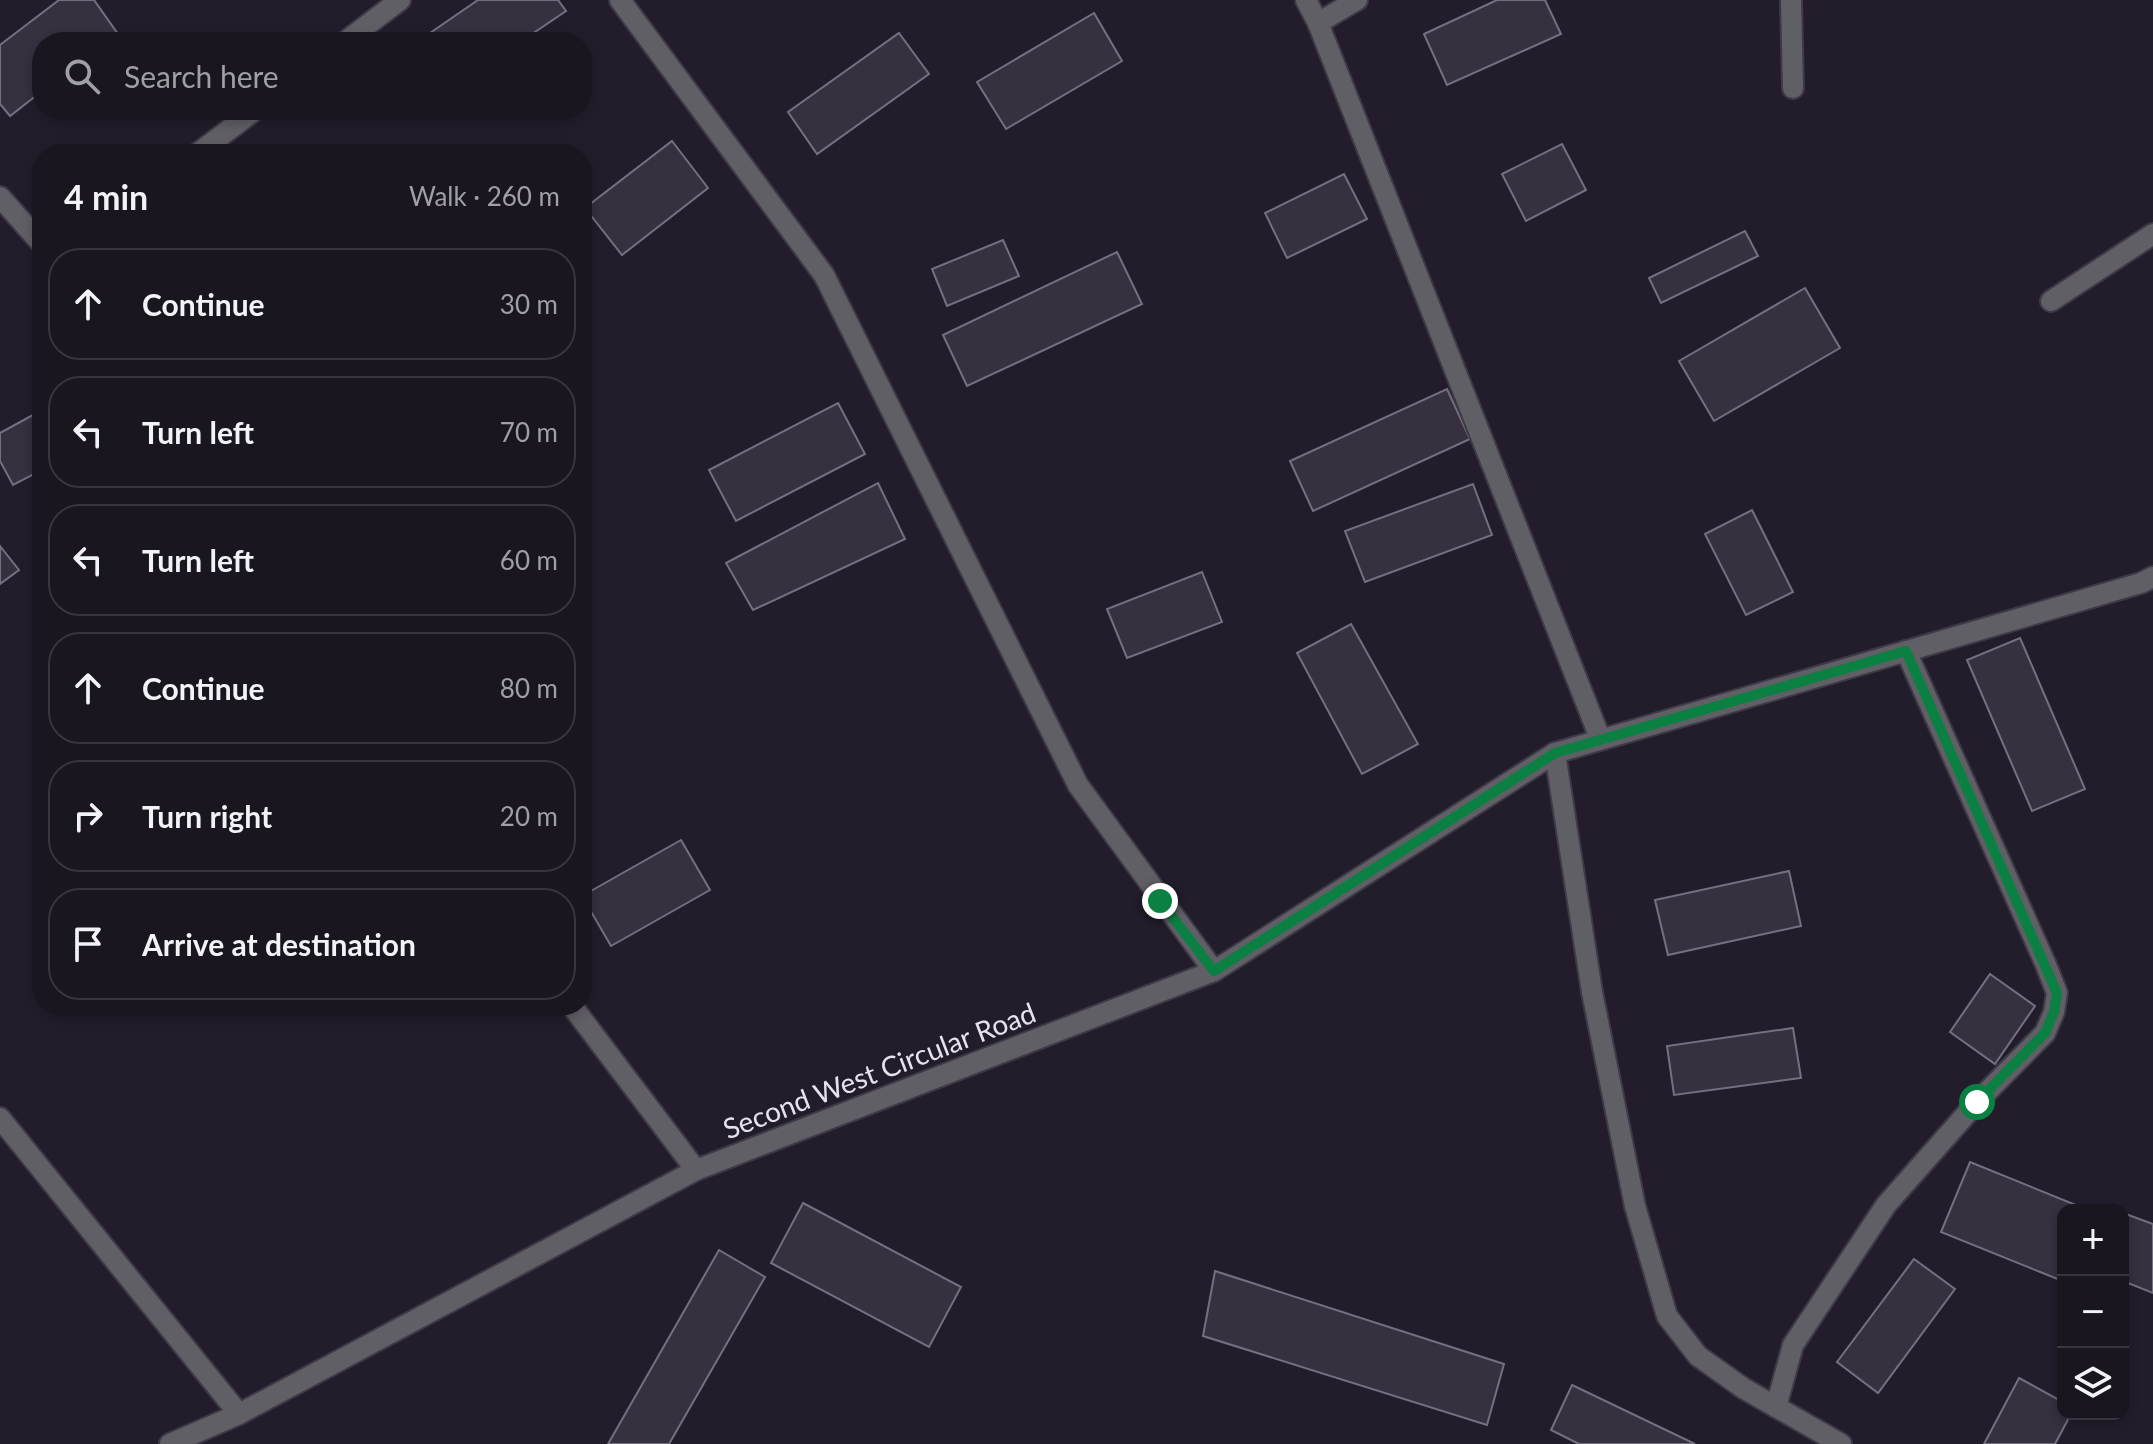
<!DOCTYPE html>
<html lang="en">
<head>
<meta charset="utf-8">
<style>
  :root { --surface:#1a1620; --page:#27232d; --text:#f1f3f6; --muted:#9f9fa5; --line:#38353e }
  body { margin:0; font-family:Lato,sans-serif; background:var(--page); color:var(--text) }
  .controls { position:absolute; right:24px; bottom:24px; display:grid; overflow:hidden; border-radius:16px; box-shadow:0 4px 12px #0003 }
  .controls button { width:72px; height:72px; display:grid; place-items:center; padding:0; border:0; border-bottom:2px solid var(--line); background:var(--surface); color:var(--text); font:40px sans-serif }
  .stop { position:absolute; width:24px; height:24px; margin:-18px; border:6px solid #0b8043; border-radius:50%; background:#fff }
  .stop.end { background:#0b8043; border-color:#fff; box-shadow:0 2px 8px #0008 }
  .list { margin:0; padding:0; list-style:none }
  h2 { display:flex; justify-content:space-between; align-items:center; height:104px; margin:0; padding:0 32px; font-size:34px }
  h2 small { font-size:26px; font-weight:400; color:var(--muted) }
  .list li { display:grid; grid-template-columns:52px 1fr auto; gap:24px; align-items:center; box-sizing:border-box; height:112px; margin:0 16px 16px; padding:0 16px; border:2px solid var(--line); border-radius:32px }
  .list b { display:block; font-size:30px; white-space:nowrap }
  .list em { font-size:26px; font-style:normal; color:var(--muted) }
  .icon { flex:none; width:44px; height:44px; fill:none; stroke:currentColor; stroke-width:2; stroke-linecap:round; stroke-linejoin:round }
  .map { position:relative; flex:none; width:2153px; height:1444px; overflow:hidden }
  .search { position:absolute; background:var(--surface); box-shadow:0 4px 12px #0003; left:32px; top:32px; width:560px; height:88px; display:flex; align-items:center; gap:20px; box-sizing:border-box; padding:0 28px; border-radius:32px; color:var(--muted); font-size:30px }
  .panel { position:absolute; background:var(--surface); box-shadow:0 4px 12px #0003; left:32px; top:144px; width:560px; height:872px; border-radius:32px }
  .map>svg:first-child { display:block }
  .building { fill:#36303f; stroke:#756f80; stroke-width:2 }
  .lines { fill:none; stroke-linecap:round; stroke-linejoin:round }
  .minor-casing { stroke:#3e3946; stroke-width:24 }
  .minor { stroke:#615f66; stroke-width:20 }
  .route { stroke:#0b8043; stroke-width:10 }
  .labels { text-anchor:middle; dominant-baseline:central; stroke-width:6; stroke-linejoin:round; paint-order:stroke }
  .street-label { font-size:28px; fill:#e6e3ed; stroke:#231d2b }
</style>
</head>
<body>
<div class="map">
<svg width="2153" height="1444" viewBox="0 0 2153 1444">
  <rect width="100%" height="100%" fill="#231d2b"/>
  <!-- building -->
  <g class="building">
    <polygon points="59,0 94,0 118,34 107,42 42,42 42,91 10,116 0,104 0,45"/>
    <polygon points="478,0 558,0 566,11 520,42 417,42"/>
    <polygon points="1497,0 1545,0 1561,34 1447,85 1424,34"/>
    <polygon points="1094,13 1122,61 1006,129 977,82"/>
    <polygon points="899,33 929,74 817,154 788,112"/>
    <polygon points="672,141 708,188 622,255 585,208"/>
    <polygon points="1562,144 1586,190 1526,221 1502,174"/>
    <polygon points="1344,174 1367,219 1287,258 1265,213"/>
    <polygon points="1745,231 1758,256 1661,303 1649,278"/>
    <polygon points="1003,240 1019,276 947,306 932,269"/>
    <polygon points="1117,252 1142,304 967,386 943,335"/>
    <polygon points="1805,288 1840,348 1714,421 1679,361"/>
    <polygon points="1447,389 1470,439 1313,511 1290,461"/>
    <polygon points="838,403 865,454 736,521 709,470"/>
    <polygon points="42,410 42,470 13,485 0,461 0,433"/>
    <polygon points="878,483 905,539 753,610 726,563"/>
    <polygon points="1473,484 1492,535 1365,582 1345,531"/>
    <polygon points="1752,510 1793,592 1746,615 1705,534"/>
    <polygon points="0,546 19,570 0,584"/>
    <polygon points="1202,572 1222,622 1127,658 1107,609"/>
    <polygon points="1351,624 1418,744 1362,774 1297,653"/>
    <polygon points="2020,638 2085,789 2032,811 1967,660"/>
    <polygon points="681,840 710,890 611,946 582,896"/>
    <polygon points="1789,871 1801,926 1668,955 1655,900"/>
    <polygon points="1990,974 2035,1006 1995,1064 1950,1032"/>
    <polygon points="1793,1028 1801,1078 1674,1095 1667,1046"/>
    <polygon points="1970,1162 2088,1210 2063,1210 2063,1274 2060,1280 1941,1232"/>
    <polygon points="803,1203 961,1287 929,1347 771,1263"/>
    <polygon points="2123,1213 2153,1224 2153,1293 2123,1281"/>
    <polygon points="719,1250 765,1277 669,1444 608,1444"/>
    <polygon points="1914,1259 1955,1289 1878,1393 1837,1362"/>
    <polygon points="1215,1271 1504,1364 1487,1425 1203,1336"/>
    <polygon points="2019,1378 2063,1402 2063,1414 2071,1414 2055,1444 1984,1444"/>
    <polygon points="1572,1385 1695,1444 1579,1444 1551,1430"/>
  </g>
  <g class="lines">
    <defs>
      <g id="minor">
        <polyline points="620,0 824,275 1078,785 1214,971"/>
        <polyline points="1306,0 1318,23 1600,738"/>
        <polyline points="1791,0 1793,88"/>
        <polyline points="1318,23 1357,0"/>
        <polyline points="345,42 400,0"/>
        <polyline points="197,154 255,110"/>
        <polyline points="0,197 42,244"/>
        <polyline points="2051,301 2153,234"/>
        <polyline points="1555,753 1592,992 1635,1206 1667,1316 1698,1356 1743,1388 1841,1444"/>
        <polyline points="572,1006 696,1170"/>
        <polyline points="0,1118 239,1414"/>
        <polyline points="1776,1407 1793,1345 1886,1205 1977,1102 2045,1033 2054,1012 2057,993 2046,965 1906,651"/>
        <polyline points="170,1444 239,1414 696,1170 1214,971 1555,753 2141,583 2153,577"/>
      </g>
    </defs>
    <!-- minor casing -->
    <use href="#minor" class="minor-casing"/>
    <!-- minor -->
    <use href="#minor" class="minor"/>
  </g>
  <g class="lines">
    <!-- route -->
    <polyline class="route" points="1160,901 1214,971 1555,753 1906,651 2057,993 2054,1012 2045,1033 1977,1102"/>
  </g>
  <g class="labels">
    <!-- street labels -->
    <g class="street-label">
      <text transform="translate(879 1070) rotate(-21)">Second West Circular Road</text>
    </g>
  </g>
</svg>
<div class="controls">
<button>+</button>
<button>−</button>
<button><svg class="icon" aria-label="layers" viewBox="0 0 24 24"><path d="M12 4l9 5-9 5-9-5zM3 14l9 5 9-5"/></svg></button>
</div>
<div class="stop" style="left:1977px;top:1102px"></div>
<div class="stop end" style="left:1160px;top:901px"></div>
<div class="search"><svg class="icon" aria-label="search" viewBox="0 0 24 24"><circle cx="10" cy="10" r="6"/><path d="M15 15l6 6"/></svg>Search here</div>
<section class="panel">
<h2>4 min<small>Walk · 260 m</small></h2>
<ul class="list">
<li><svg class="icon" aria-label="ahead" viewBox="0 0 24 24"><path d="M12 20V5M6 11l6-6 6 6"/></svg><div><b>Continue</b></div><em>30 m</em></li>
<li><svg class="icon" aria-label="left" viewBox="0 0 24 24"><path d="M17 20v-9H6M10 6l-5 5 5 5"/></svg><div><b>Turn left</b></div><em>70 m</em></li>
<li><svg class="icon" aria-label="left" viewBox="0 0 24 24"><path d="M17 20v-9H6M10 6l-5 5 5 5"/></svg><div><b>Turn left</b></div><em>60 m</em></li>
<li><svg class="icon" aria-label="ahead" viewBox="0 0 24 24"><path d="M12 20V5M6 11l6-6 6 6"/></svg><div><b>Continue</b></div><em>80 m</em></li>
<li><svg class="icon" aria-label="right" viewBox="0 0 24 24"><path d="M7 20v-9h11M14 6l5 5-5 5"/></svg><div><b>Turn right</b></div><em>20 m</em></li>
<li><svg class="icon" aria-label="arrive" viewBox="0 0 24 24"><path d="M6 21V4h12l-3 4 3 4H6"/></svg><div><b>Arrive at destination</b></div></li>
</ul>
</section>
</div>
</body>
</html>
